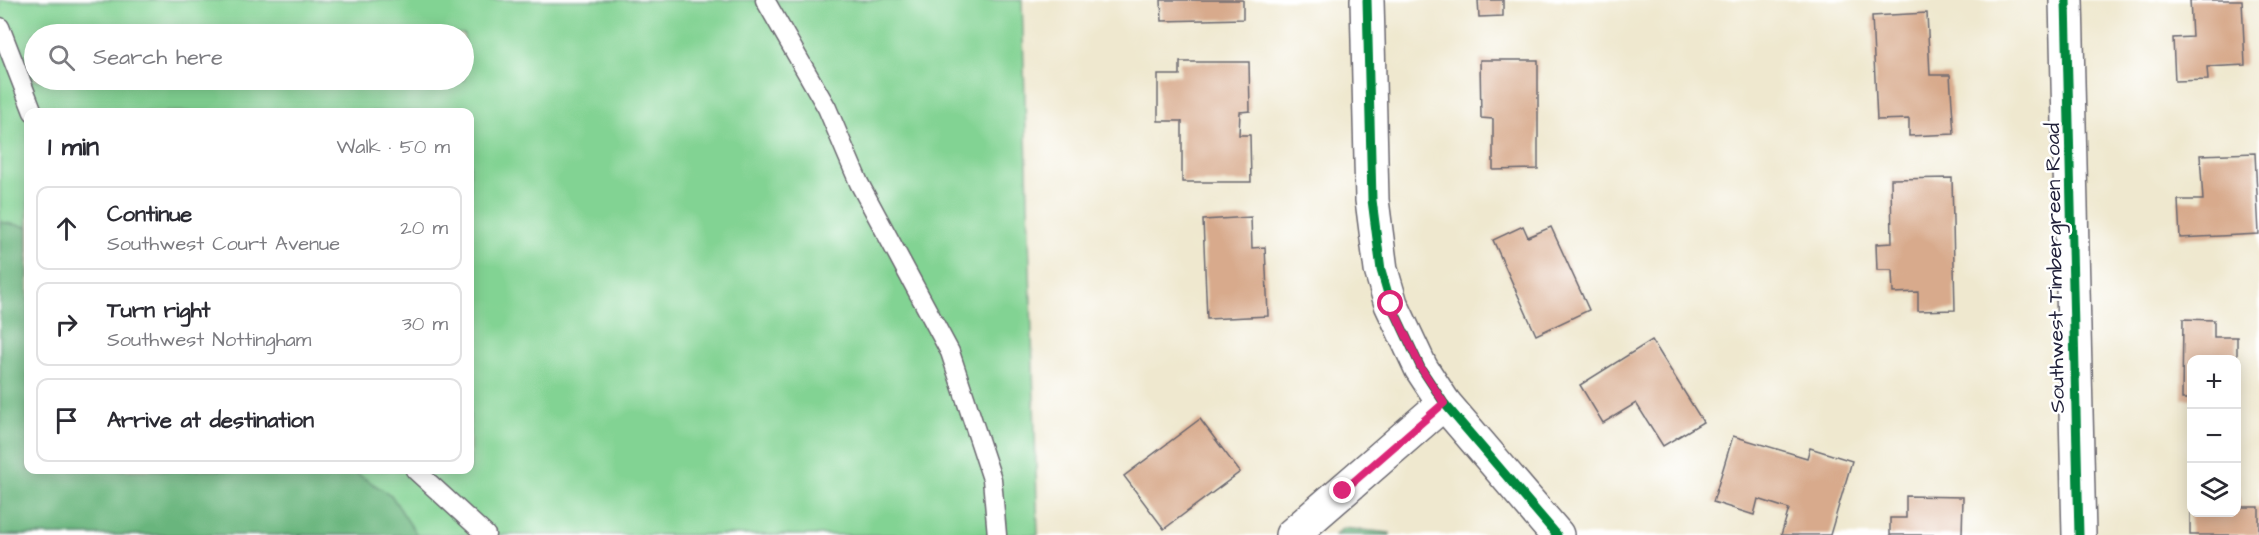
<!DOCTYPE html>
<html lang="en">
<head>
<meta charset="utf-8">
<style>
  :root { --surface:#fff; --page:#f7f7f7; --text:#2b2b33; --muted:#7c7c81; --line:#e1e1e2 }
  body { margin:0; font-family:"Architects Daughter",sans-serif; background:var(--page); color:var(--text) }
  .controls { position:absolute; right:18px; bottom:18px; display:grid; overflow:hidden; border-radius:12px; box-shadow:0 3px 15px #0003 }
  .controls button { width:54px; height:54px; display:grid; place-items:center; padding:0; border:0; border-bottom:2px solid var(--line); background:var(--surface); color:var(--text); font:30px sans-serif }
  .stop { position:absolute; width:18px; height:18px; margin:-14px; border:4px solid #db2777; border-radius:50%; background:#fff }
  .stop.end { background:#db2777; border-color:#fff; box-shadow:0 2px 6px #0008 }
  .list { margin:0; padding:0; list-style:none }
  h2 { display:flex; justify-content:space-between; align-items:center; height:78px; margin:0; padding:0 24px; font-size:26px }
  h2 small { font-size:20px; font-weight:400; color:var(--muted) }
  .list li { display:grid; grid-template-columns:39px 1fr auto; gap:18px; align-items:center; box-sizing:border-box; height:84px; margin:0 12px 12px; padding:0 12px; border:2px solid var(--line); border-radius:12px }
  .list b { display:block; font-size:22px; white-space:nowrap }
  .list p { margin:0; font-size:20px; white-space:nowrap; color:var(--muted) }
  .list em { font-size:20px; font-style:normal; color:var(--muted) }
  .icon { flex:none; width:33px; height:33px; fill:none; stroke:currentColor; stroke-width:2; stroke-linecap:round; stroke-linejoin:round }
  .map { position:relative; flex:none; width:2259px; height:535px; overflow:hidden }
  .search { position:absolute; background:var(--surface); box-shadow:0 3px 15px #0003; left:24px; top:24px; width:450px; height:66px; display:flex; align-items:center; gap:15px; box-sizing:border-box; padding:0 21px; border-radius:33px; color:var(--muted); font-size:22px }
  .panel { position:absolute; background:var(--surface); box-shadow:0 3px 15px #0003; left:24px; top:108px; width:450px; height:366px; border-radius:12px }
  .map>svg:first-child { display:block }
  .green { fill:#82d393; stroke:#527a67; stroke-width:1.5; fill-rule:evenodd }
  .forest { fill:#69b57d; stroke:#466c5c; stroke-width:1.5 }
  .building { fill:#d8aa8c }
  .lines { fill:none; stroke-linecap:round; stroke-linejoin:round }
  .lane-casing { stroke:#6a676f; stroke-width:21 }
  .street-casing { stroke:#6a676f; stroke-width:36 }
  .lane { stroke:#fff; stroke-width:18 }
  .street { stroke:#fff; stroke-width:33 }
  .cycleway-casing { stroke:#fff; stroke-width:13 }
  .cycleway { stroke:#00873e; stroke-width:9 }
  .route { stroke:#db2777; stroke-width:8 }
  .labels { text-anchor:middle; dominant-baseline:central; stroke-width:5; stroke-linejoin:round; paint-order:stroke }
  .street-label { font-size:21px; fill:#22223b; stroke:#fff }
</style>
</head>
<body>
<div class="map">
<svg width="2259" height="535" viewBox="0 0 2259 535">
  <rect width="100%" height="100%" fill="#fff"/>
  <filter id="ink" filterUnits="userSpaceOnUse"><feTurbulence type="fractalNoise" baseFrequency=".0167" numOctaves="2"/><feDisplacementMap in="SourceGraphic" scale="12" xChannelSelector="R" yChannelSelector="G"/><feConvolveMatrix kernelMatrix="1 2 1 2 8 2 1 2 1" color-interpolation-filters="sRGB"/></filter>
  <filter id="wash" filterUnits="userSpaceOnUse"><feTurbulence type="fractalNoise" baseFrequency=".008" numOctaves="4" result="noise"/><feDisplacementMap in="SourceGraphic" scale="24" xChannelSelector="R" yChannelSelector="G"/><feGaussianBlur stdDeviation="1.35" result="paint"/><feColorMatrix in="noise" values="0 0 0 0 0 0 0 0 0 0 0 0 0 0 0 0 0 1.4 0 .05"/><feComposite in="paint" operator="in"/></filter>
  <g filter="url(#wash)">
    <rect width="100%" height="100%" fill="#efe8cf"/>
    <!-- green -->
    <path class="green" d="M0 0H1022L1038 535H0ZM34 34H464V80H34ZM28 112H470V470H28Z"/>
    <!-- forest -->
    <g class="forest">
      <polygon points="0,222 28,227 28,470 351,470 391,495 417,535 0,535"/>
      <polygon points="1343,528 1390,533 1390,535 1335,535"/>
    </g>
    <g id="blocks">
      <!-- building -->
      <g class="building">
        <polygon points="1161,0 1243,0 1243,19 1162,21"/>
        <polygon points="1478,0 1503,0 1503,16 1479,17"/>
        <polygon points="2190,0 2242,0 2245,65 2207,67 2208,80 2175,81 2173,38 2192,37"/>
        <polygon points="1927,13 1930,75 1950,75 1954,134 1909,136 1909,119 1877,120 1872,16"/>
        <polygon points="1480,60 1538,60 1538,169 1493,170 1493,119 1481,118"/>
        <polygon points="1180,62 1249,62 1250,111 1240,112 1239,135 1250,135 1251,182 1182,182 1182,121 1158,121 1158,75 1180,75"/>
        <polygon points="2255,153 2259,234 2180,238 2178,200 2203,200 2200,155"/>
        <polygon points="1952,178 1955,310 1918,311 1918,292 1893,293 1892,270 1877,270 1876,244 1892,243 1891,179"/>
        <polygon points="1251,217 1252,248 1265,247 1268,316 1207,319 1203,220"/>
        <polygon points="1523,226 1528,237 1551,227 1589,310 1536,335 1493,240"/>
        <polygon points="2183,319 2214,320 2214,337 2237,337 2237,360 2192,360 2192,399 2182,399"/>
        <polygon points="1652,340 1703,422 1663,446 1636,403 1603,423 1580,385"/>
        <polygon points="1200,419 1240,472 1164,529 1124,476"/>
        <polygon points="1733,436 1807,458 1810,448 1852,461 1830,535 1781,535 1789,509 1758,499 1754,515 1713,502"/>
        <polygon points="2236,493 2240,493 2240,507 2259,507 2259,535 2190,535 2190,512 2236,512"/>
        <polygon points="1906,496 1963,497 1962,535 1890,535 1890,518 1906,518"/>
      </g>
    </g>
  </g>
  <g filter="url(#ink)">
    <use href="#blocks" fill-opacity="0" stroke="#6a676f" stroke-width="1.5"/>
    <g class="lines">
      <defs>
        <g id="lane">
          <polyline points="765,0 827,108 859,183 950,352 992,479 997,535"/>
          <polyline points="0,27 33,112"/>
          <polyline points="415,470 486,535"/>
        </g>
        <g id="street">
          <polyline points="1367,0 1372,200 1381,270 1391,304 1421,368 1444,403 1557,535"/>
          <polyline points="2066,0 2079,535"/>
          <polyline points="1292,535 1444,403"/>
        </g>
      </defs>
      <!-- lane casing -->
      <use href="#lane" class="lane-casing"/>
      <!-- street casing -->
      <use href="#street" class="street-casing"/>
      <!-- lane -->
      <use href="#lane" class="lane"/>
      <!-- street -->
      <use href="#street" class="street"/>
      <defs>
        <g id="cycleway">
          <polyline points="1367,0 1372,200 1381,270 1391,304 1421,368 1444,403 1557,535"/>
          <polyline points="2066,0 2079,535"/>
        </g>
      </defs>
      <!-- cycleway casing -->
      <use href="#cycleway" class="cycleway-casing"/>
      <!-- cycleway -->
      <use href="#cycleway" class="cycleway"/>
    </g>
  </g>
  <g class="lines" filter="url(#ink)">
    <!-- route -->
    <polyline class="route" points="1343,491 1444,403 1421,368 1391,304"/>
  </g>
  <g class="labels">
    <!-- street labels -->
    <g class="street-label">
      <text transform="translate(2055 268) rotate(-91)">Southwest Timbergreen Road</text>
    </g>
  </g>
</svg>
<div class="controls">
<button>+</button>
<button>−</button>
<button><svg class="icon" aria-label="layers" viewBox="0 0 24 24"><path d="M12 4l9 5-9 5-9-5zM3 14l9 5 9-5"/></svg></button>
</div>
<div class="stop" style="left:1391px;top:304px"></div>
<div class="stop end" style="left:1343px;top:491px"></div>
<div class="search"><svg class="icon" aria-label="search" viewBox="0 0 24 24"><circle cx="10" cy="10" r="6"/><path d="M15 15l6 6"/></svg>Search here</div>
<section class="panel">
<h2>1 min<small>Walk · 50 m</small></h2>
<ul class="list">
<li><svg class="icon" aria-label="ahead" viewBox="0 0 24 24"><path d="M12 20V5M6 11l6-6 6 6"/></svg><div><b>Continue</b><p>Southwest Court Avenue</p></div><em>20 m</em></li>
<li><svg class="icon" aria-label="right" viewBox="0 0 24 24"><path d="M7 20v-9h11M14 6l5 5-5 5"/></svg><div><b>Turn right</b><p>Southwest Nottingham</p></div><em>30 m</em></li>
<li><svg class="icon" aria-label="arrive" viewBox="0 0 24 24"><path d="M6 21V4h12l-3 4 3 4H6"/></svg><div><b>Arrive at destination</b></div></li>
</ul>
</section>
</div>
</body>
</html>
